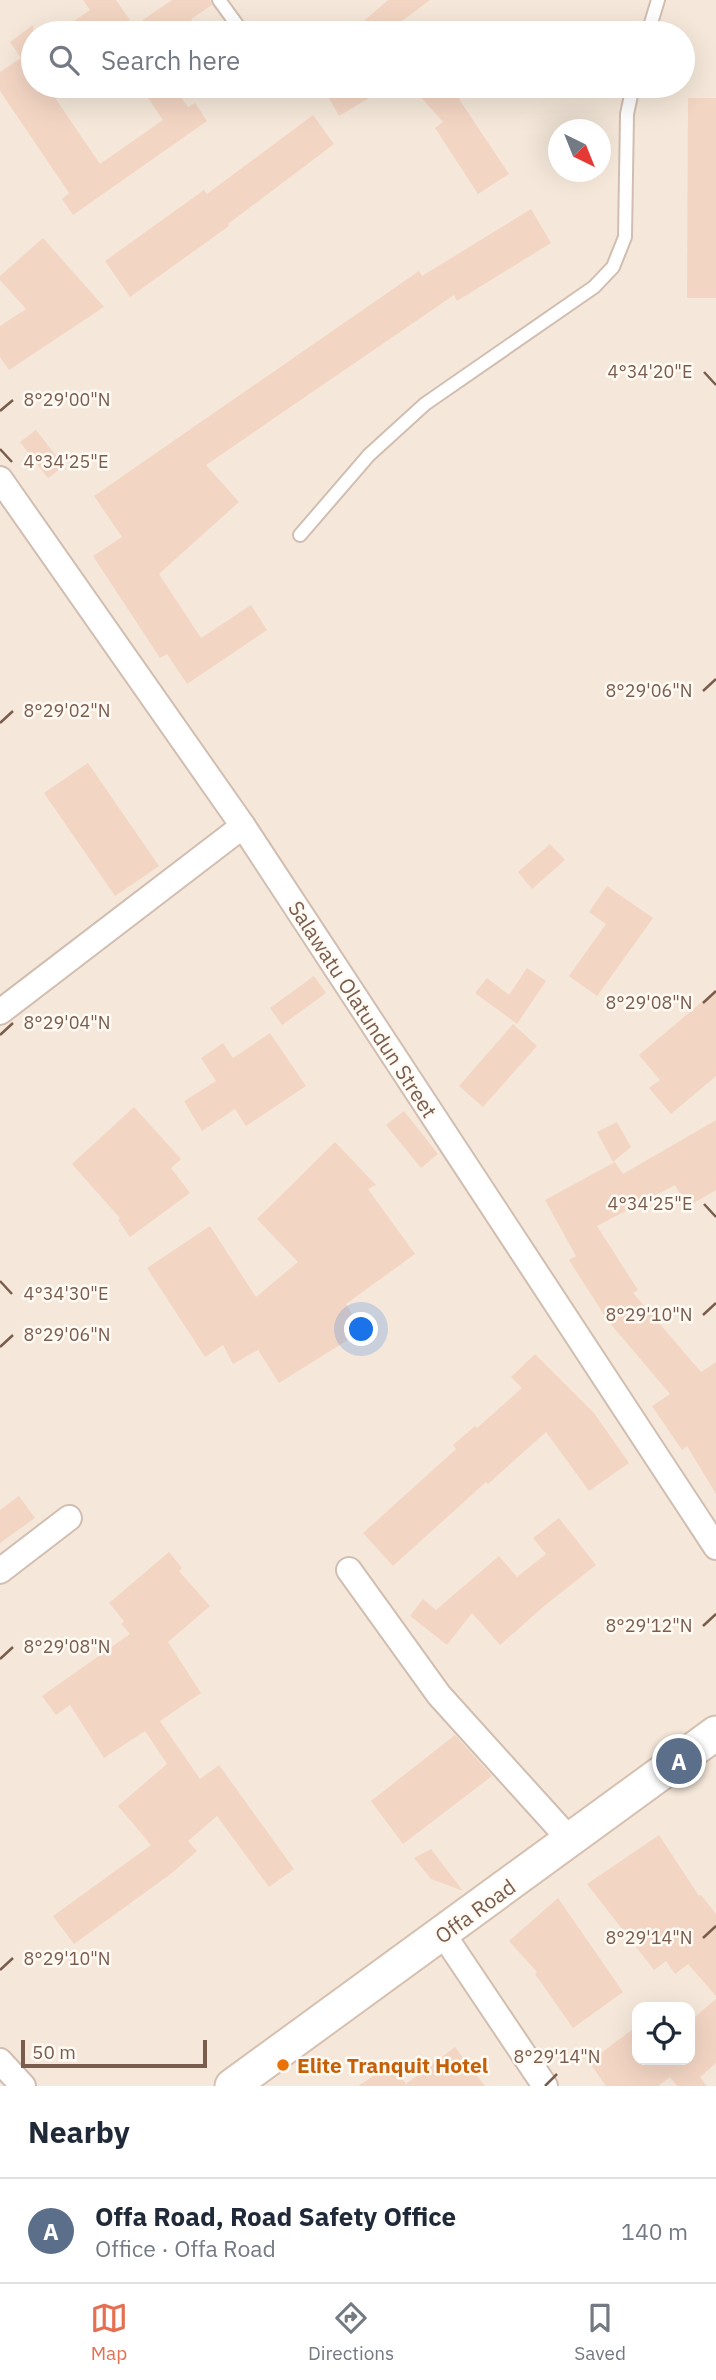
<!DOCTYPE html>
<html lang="en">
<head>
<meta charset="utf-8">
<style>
  :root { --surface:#fff; --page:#f2f2f3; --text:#1f2937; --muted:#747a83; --line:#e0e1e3; --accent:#e76f51 }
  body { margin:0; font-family:"IBM Plex Sans",sans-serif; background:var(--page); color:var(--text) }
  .controls { position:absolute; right:21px; bottom:21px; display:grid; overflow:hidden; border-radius:14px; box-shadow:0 7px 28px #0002 }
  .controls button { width:63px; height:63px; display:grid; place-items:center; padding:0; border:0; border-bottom:2px solid var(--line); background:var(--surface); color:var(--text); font:35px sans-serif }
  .compass { position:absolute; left:548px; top:119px; width:63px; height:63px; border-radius:50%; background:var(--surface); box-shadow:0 7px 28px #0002; rotate:137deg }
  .scale { position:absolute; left:21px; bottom:18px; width:186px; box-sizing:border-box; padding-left:7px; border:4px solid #7a5c4d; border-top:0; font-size:19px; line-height:24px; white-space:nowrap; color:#7a5c4d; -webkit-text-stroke:5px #fffaf3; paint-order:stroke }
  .you { position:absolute; left:362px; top:1330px; width:24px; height:24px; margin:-18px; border:5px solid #fff; border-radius:50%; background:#1a73e8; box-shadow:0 0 0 10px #1a73e833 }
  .badge { display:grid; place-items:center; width:46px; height:46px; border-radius:50%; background:var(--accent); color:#fff; font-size:23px; font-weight:700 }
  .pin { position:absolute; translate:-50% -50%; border:4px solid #fff; box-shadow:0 2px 7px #0006 }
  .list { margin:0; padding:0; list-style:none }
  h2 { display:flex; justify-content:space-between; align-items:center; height:91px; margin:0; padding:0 28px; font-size:30px }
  h2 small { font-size:23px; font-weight:400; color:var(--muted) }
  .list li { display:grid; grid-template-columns:46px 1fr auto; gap:21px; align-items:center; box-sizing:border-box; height:105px; padding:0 28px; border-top:2px solid var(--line) }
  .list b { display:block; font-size:26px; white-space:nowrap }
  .list p { margin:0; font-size:23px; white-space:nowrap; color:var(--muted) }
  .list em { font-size:23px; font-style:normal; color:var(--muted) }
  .icon { flex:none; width:38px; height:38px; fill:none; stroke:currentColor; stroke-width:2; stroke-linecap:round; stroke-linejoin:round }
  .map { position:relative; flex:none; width:716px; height:2086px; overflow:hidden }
  .search { position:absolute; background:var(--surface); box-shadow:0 7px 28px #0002; left:21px; right:21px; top:21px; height:77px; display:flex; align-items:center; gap:18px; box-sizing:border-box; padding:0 24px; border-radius:38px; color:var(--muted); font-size:26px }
  .sheet { height:196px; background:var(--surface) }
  nav { display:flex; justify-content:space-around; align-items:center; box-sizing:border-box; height:98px; border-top:2px solid var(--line); background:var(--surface); font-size:19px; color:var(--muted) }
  nav a { display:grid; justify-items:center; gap:4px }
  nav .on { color:var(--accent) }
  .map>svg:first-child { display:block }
  .residential { fill:#f5e8da; fill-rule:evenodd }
  .building { fill:#f3d5c3 }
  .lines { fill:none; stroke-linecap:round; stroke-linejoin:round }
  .lane-casing { stroke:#d1beb0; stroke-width:16 }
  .street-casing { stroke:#d1beb0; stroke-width:28 }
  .secondary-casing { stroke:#d6c0b0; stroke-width:37 }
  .lane { stroke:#fff; stroke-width:12 }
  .street { stroke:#fff; stroke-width:24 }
  .secondary { stroke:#fff; stroke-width:33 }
  .ticks { fill:none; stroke:#7a5c4d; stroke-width:2.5 }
  .food-dot { fill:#e8710a; stroke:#fffaf3; stroke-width:2.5 }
  .labels { text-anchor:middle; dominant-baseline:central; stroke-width:5; stroke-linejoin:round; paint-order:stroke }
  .street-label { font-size:21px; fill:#7a5c4d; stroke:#fffaf3 }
  .food-label { font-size:21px; font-weight:bold; fill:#c56008; stroke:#fffaf3; text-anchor:start }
  .ticks-label { font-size:18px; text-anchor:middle; fill:#7a5c4d; stroke:#fffaf3; stroke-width:5; stroke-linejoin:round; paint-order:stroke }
</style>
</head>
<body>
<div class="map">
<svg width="716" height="2086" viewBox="0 0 716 2086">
  <rect width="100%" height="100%" fill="#fdf6ec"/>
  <!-- residential -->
  <path class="residential" d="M0 0H716V2086H0ZM33 33H683V86H33ZM558 130H600V172H558ZM637 2007H690V2060H637Z"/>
  <!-- building -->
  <g class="building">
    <polygon points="83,0 116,0 134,26 172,0 210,0 212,5 191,19 201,33 57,33 90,10"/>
    <polygon points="388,0 430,0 386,33 350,33"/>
    <polygon points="33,25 33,86 47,86 100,164 163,120 140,86 173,86 188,107 195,103 207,121 73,215 62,199 69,193 0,91 0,72 21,58 10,42"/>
    <polygon points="350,86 389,86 339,116 329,98"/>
    <polygon points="411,86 473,86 459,99 509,174 478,194 435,128 443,122"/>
    <polygon points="688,98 716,98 716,298 687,298"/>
    <polygon points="313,115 334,144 228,224 229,226 130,297 105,261 204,190 207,194"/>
    <polygon points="531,209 551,243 457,301 454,295 206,465 239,502 159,574 201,638 251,605 267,630 187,684 167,654 160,658 93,556 122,537 94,496 419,271 422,276"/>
    <polygon points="43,238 104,307 9,370 0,357 0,326 26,309 0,280 0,276"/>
    <polygon points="36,430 64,466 48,478 20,442"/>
    <polygon points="88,763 159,866 115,896 44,793"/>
    <polygon points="550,844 565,860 532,889 518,872"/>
    <polygon points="607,886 653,918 597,996 569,976 606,924 589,912"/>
    <polygon points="527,968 546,981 517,1024 475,993 487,978 509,995"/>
    <polygon points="314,976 326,993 282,1025 270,1008"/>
    <polygon points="716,990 716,1076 671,1114 649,1088 660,1080 639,1055"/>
    <polygon points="513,1024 537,1046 483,1107 459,1086"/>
    <polygon points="270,1033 306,1086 246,1126 235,1109 202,1131 184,1101 216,1081 201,1058 223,1043 233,1058"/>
    <polygon points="134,1107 181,1159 171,1168 190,1193 130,1237 118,1220 120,1218 72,1164"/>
    <polygon points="404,1111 438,1154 421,1168 386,1125"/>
    <polygon points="716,1120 716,1190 687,1207 675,1185 597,1226 638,1290 633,1293 701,1372 716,1362 716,1494 687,1446 682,1450 652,1406 670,1394 608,1321 569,1260 576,1256 545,1200 615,1162 623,1174"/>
    <polygon points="617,1122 631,1147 613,1162 597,1132"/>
    <polygon points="335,1142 376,1185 368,1189 415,1254 346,1304 362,1331 279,1383 258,1350 233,1364 223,1345 205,1357 147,1268 210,1226 256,1297 298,1262 257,1219"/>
    <polygon points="535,1354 594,1413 629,1463 589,1491 546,1432 488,1484 486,1482 393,1566 363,1533 456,1449 453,1445 475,1426 477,1428 522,1388 511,1377"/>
    <polygon points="19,1496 35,1518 0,1543 0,1510"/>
    <polygon points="559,1518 596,1565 543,1607 500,1645 472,1613 447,1645 410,1616 423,1599 436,1610 499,1556 517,1577 546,1554 533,1538"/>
    <polygon points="169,1552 182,1568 179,1571 210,1606 168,1642 201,1693 160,1721 200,1779 219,1765 294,1869 269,1887 217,1816 188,1841 197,1851 172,1873 74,1944 53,1916 151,1845 118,1806 167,1764 145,1731 104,1758 70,1705 56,1715 42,1696 130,1634 121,1624 124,1621 109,1603"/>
    <polygon points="455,1735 492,1776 403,1844 371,1801"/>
    <polygon points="659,1835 699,1896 701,1895 716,1914 716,1996 688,1964 675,1974 666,1961 654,1970 587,1884"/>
    <polygon points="431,1849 463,1891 431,1879 414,1858"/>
    <polygon points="558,1898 623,1992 573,2028 535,1974 537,1972 509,1941"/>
    <polygon points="716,1999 716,2063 700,2077 707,2086 677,2086 670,2077 658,2086 606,2086 589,2062 637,2026 637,2060 690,2060 690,2021"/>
    <polygon points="455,2047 485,2086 358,2086 392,2064 406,2084"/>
  </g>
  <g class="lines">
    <defs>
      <g id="lane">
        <polyline points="219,0 243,33"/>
        <polyline points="648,33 658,0"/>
        <polyline points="300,535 369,455 425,404 594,287 613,267 625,237 627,114 633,86"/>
      </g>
      <g id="street">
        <polyline points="0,479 243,826 716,1547"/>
        <polyline points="0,1012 243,826"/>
        <polyline points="349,1570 439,1695 571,1841"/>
        <polyline points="0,1571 69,1518"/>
        <polyline points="443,1934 545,2086"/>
        <polyline points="0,2061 23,2086"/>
      </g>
      <polyline id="secondary" points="232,2086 716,1733"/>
    </defs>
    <!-- lane casing -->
    <use href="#lane" class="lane-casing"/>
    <!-- street casing -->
    <use href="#street" class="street-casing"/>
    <!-- secondary casing -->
    <use href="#secondary" class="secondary-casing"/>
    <!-- lane -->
    <use href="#lane" class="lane"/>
    <!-- street -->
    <use href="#street" class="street"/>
    <!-- secondary -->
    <use href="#secondary" class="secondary"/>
  </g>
  <!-- ticks -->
  <path class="ticks" d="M704 372 716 385M0 411 13 400M0 449 12 462M703 691 716 679M0 723 13 711M703 1003 716 991M0 1035 13 1023M704 1204 716 1217M0 1281 12 1294M703 1315 716 1303M0 1347 13 1335M703 1626 716 1614M0 1659 13 1647M703 1938 716 1926M0 1970 13 1958M545 2086 557 2074"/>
  <!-- markers -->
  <circle class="food-dot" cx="283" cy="2065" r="7"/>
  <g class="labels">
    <!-- street labels -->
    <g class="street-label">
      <text transform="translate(363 1009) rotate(57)">Salawatu Olatundun Street</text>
      <text transform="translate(475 1911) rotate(-36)">Offa Road</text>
    </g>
    <!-- food labels -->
    <g class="food-label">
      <text x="297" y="2065">Elite Tranquit Hotel</text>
    </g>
  </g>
  <g class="ticks-label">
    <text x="650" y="378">4°34'20"E</text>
    <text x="67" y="406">8°29'00"N</text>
    <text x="66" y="468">4°34'25"E</text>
    <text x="649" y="697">8°29'06"N</text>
    <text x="67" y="717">8°29'02"N</text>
    <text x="649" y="1009">8°29'08"N</text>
    <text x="67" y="1029">8°29'04"N</text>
    <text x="650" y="1210">4°34'25"E</text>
    <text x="66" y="1300">4°34'30"E</text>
    <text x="649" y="1321">8°29'10"N</text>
    <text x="67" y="1341">8°29'06"N</text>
    <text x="649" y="1632">8°29'12"N</text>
    <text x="67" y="1653">8°29'08"N</text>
    <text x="649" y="1944">8°29'14"N</text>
    <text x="67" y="1965">8°29'10"N</text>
    <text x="557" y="2063">8°29'14"N</text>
  </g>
</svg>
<div class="controls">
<button><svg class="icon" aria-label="locate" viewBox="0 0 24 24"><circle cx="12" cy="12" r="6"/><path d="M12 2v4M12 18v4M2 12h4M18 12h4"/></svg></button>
</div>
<svg class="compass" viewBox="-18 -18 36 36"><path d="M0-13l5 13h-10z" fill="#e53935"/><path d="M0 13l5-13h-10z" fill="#747a83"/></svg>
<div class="scale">50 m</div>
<div class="you"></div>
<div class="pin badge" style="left:679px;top:1761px;background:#5c6f8a">A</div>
<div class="search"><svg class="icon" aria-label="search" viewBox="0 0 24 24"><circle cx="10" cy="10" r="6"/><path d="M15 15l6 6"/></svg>Search here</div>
</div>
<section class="sheet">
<h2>Nearby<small></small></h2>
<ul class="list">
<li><span class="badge" style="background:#5c6f8a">A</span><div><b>Offa Road, Road Safety Office</b><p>Office · Offa Road</p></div><em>140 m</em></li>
</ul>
</section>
<nav>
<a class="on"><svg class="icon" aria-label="map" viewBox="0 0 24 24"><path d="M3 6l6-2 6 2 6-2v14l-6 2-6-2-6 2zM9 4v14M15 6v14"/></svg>Map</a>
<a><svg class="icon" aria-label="directions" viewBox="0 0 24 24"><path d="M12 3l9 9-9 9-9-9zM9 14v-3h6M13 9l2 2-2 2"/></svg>Directions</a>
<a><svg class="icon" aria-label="saved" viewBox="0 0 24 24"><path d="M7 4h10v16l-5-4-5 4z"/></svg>Saved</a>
</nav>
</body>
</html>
